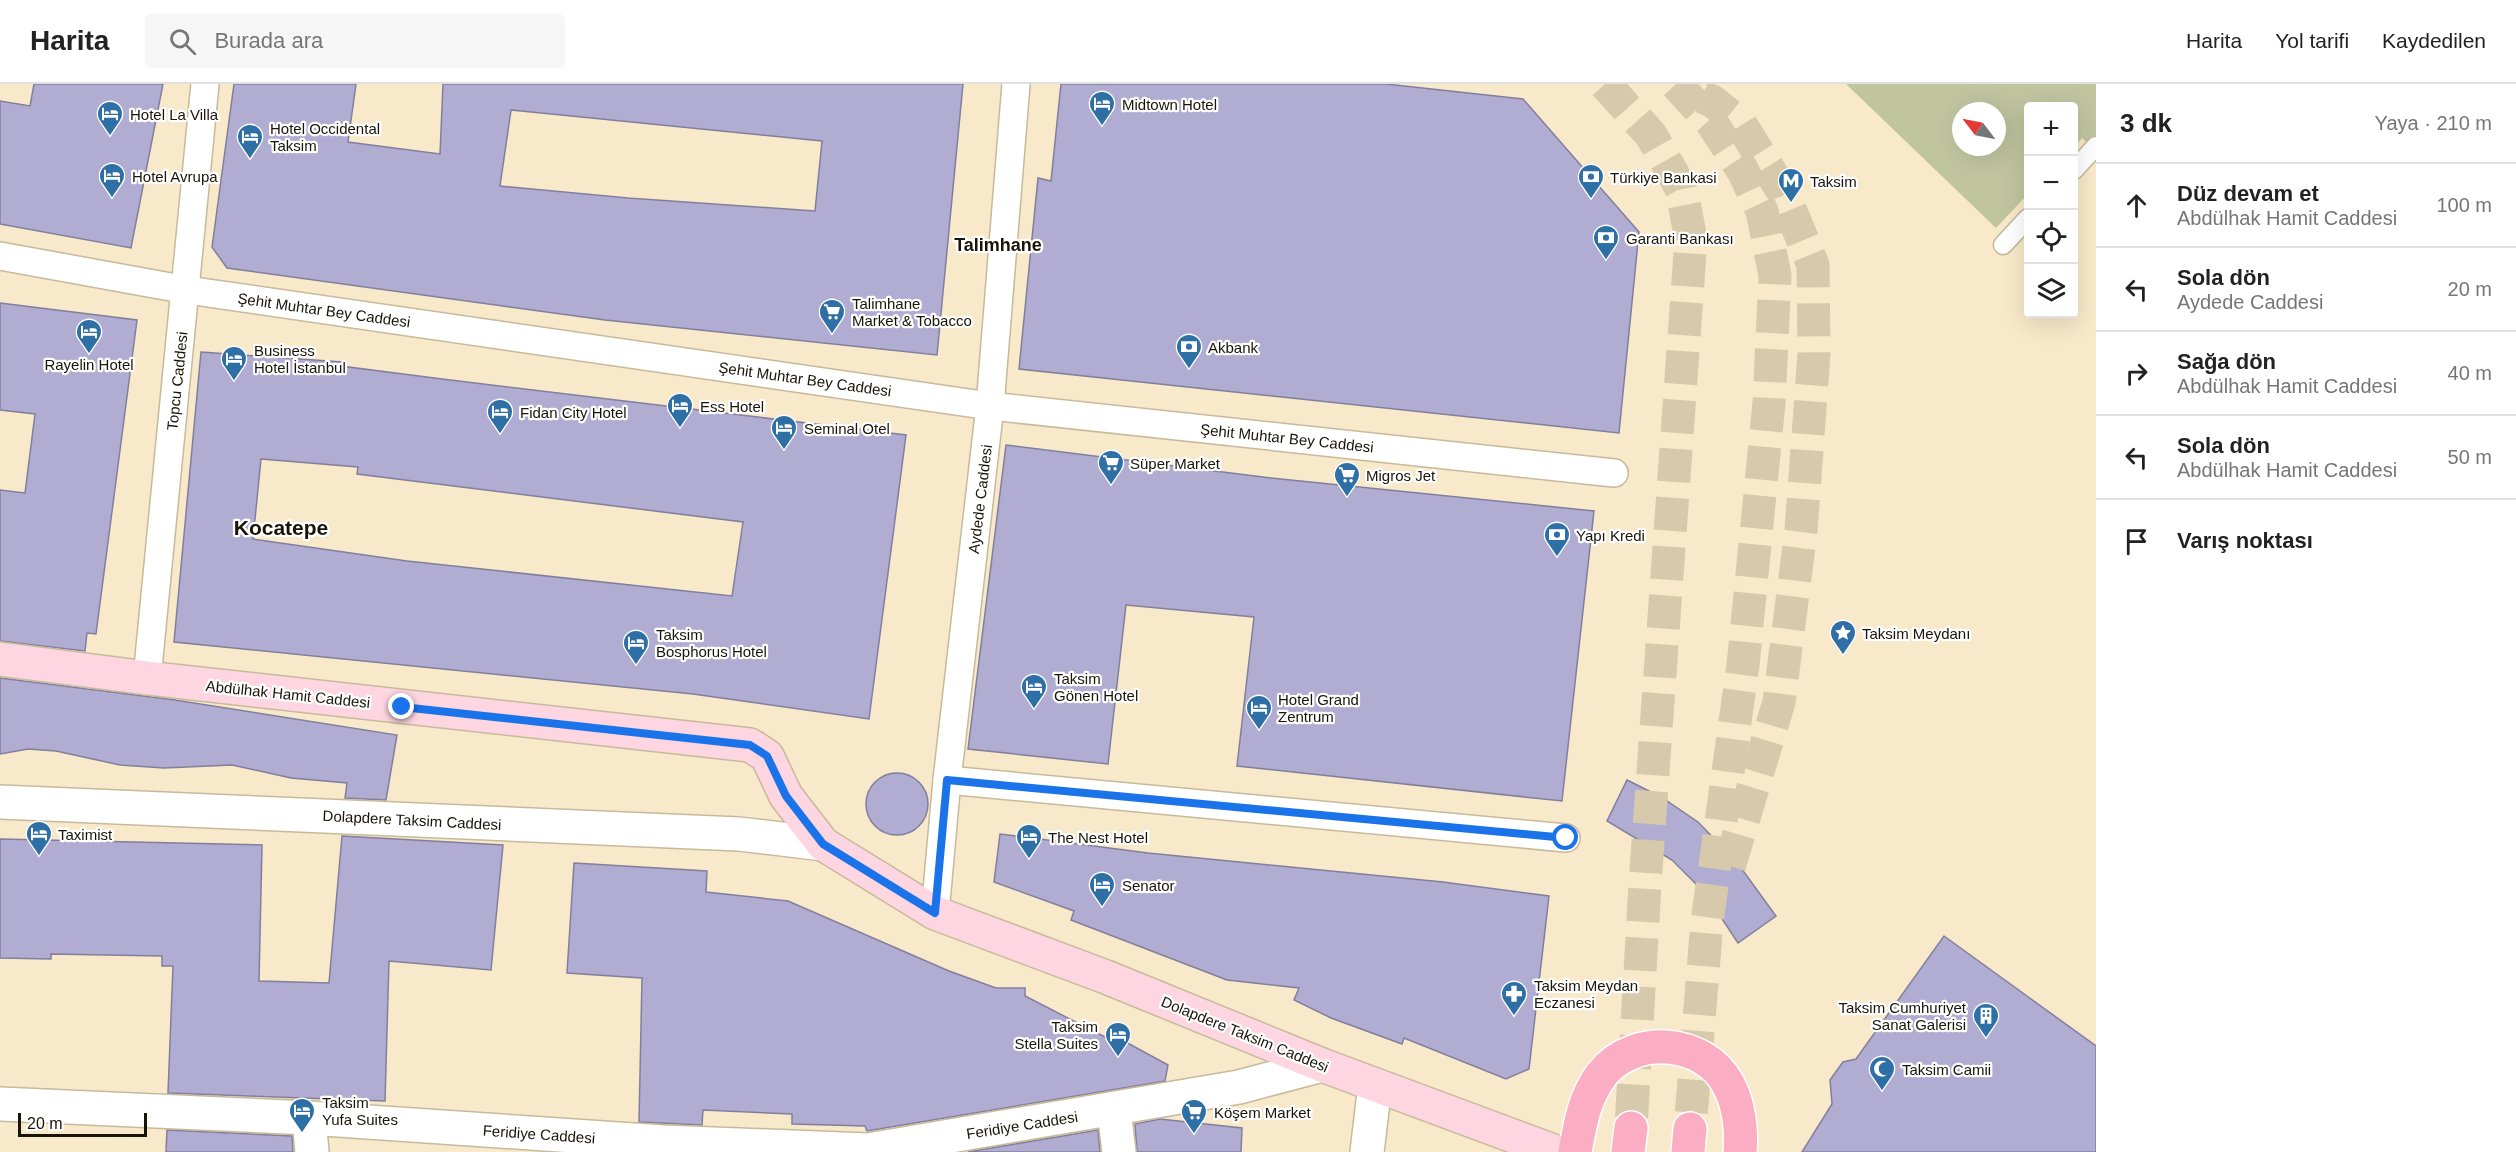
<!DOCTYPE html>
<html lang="tr">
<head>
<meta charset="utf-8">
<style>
  :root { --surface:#fff; --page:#f6f6f6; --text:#222; --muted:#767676; --line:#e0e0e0 }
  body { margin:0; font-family:Helvetica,sans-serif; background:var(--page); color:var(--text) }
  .controls { position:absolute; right:18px; top:18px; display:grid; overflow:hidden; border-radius:6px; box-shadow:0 6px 24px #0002 }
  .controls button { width:54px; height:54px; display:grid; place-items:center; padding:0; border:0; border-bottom:2px solid var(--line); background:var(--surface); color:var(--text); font:30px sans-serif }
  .compass { position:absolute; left:1952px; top:18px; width:54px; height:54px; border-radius:50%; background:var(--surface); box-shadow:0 6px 24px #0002; rotate:302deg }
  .scale { position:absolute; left:18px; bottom:15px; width:129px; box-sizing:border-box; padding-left:6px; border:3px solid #181408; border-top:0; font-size:16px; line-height:21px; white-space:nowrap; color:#181408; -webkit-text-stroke:4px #fff; paint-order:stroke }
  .stop { position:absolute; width:18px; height:18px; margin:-14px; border:4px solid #1a73e8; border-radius:50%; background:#fff }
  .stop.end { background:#1a73e8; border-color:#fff; box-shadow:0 2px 6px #0008 }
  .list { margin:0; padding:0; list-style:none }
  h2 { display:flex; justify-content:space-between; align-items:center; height:78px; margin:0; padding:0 24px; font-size:26px }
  h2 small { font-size:20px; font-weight:400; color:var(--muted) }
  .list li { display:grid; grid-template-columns:39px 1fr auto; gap:18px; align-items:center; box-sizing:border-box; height:84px; padding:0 24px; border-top:2px solid var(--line) }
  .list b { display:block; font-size:22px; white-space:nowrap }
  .list p { margin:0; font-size:20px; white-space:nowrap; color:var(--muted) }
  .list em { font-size:20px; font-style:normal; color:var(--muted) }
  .icon { flex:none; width:33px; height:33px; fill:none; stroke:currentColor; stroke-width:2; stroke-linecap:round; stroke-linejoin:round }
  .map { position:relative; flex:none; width:2096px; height:1068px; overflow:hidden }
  header { display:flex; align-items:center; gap:36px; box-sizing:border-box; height:84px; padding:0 30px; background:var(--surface); border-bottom:2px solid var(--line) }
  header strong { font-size:28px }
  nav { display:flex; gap:33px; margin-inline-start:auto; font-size:21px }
  .search { width:420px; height:54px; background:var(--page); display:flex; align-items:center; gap:15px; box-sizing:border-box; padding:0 21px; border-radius:6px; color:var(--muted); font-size:22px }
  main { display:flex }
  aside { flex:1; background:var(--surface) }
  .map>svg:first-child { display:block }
  .green { fill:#c0c5a0; fill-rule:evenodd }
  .building { fill:#b0acd2; stroke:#827f9c; stroke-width:1.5; fill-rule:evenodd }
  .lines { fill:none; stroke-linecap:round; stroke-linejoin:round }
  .primary-tunnel { stroke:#d6c9ac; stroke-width:33; stroke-dasharray:33 16; stroke-linecap:butt }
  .service-casing { stroke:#c7ba9b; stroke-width:21 }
  .pedestrian-casing { stroke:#c7ba9b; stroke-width:30 }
  .minor-casing { stroke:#c7ba9b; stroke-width:36 }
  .tertiary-casing { stroke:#c7ba9b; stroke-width:36 }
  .secondary-casing { stroke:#c7ba9b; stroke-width:36 }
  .primary-casing { stroke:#fff; stroke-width:36 }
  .service { stroke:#fff; stroke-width:18 }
  .pedestrian { stroke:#fff; stroke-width:27 }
  .minor { stroke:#fff; stroke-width:33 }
  .tertiary { stroke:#fff; stroke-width:33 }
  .secondary { stroke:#fdd6e1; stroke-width:33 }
  .primary { stroke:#fbadc4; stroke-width:33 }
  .route { stroke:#1a73e8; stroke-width:8 }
  .labels { text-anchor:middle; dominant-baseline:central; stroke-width:4.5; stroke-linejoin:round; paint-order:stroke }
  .poi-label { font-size:15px; fill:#181408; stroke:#fff; text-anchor:start }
  .street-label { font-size:15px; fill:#181408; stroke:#fff }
  .quarter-label { font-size:18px; font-weight:bold; fill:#181408; stroke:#fff }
  .district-label { font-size:21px; font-weight:bold; fill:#181408; stroke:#fff }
</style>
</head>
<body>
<header>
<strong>Harita</strong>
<div class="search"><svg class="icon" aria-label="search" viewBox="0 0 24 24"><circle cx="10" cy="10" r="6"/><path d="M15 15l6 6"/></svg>Burada ara</div>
<nav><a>Harita</a><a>Yol tarifi</a><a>Kaydedilen</a></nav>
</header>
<main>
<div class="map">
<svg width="2096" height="1068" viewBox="0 0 2096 1068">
  <rect width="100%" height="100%" fill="#f7e9c9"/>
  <!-- green -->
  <path class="green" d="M1846 0H2096V67L2082 54 2074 63V22H2028V110L1996 144ZM1961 27H1997V63H1961Z"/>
  <!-- building -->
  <g class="building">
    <polygon points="34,0 163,0 131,164 0,140 0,17 30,22"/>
    <path d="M234 0H356L348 58 440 70 443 0H963L937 271 605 236 227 184 212 163ZM511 26 822 57 815 127 628 114 500 102Z"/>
    <polygon points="1061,0 1386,0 1523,15 1639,148 1619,349 1019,285 1038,94 1051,97"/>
    <polygon points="0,219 137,236 96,550 87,549 85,567 0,557 0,406 25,409 35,330 0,326"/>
    <path d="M201 268 342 278 341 282 442 295 906 351 869 635 693 610 174 558ZM261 375 358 383 357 390 743 438 732 512 407 477 253 455Z"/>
    <polygon points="1006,361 1271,394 1594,427 1562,717 1237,682 1254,533 1126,521 1108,680 968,665"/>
    <polygon points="0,594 175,616 397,651 386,716 345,714 347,699 291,694 232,681 164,684 120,681 56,667 28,665 0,670"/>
    <circle cx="897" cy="720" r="31"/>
    <polygon points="1627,696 1661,713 1698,738 1736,777 1776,832 1738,859 1705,809 1672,776 1607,737"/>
    <polygon points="1000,750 1148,769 1443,798 1549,812 1529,985 1506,995 1404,954 1402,960 1331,934 1294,916 1299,904 1227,896 1071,836 1074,827 994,798"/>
    <polygon points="342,752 503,761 491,886 389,877 385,1017 168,1009 173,882 162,882 162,872 51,870 51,875 0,874 0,755 262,761 259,897 329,899"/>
    <polygon points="574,779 707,787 706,808 788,817 949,887 996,904 1025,904 1025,912 1105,953 1113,951 1168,981 1165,997 867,1047 865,1042 792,1040 792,1030 703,1026 702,1041 639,1038 642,894 567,889"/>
    <polygon points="1944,852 2096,962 2096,1068 1802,1068 1832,1020 1830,996 1843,978 1856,975"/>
    <polygon points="1160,1035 1242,1044 1241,1068 1137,1068 1135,1040"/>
    <polygon points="167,1046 292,1052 293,1068 166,1068"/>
    <polygon points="1098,1046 1100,1068 968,1068"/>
  </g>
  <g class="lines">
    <!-- primary-tunnel -->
    <g class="primary-tunnel">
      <polyline points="1605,0 1651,51 1681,104 1691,155 1645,800 1631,1044"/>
      <polyline points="1676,0 1712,39 1743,87 1762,127 1775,191 1769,319 1743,581 1707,838 1690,1045"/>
      <polyline points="1702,13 1712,17 1740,39 1783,108 1813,181 1814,270 1801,447 1779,618 1729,783"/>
    </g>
    <defs>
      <g id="service">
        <polyline points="2074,86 2096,62"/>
        <polyline points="2003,161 2028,134"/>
      </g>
      <g id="pedestrian">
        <polyline points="0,172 187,206 990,322 1614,389"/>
        <polyline points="147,594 205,0"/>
        <polyline points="947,696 1566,754"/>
        <polyline points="935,829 947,696 990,322 1016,0"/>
      </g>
      <g id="minor">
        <polyline points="1114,1026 1119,1068"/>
        <polyline points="309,1034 312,1068"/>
        <polyline points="1367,1068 1375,1001"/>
      </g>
      <g id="tertiary">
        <polyline points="0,718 739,750 823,760"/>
        <polyline points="0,1020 309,1034 663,1058 868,1066 1239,1003 1322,981"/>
      </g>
      <polyline id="secondary" points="0,575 147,594 750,661 767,672 786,712 823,760 935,829 1106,893 1322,981 1556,1068"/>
      <g id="primary">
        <path d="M1575 1068C1580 1040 1584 1014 1602 990 1634 950 1704 955 1728 1000 1739 1020 1742 1046 1740 1068"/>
        <polyline points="1628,1068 1631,1044"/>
        <polyline points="1688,1068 1690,1045"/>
      </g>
    </defs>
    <!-- service casing -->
    <use href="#service" class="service-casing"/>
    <!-- pedestrian casing -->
    <use href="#pedestrian" class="pedestrian-casing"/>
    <!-- minor casing -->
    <use href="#minor" class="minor-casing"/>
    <!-- tertiary casing -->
    <use href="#tertiary" class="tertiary-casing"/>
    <!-- secondary casing -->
    <use href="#secondary" class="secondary-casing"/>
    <!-- primary casing -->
    <use href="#primary" class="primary-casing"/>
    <!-- service -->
    <use href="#service" class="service"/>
    <!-- pedestrian -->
    <use href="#pedestrian" class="pedestrian"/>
    <!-- minor -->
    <use href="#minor" class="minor"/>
    <!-- tertiary -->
    <use href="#tertiary" class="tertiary"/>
    <!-- secondary -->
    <use href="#secondary" class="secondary"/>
    <!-- primary -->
    <use href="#primary" class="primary"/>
  </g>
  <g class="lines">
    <!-- route -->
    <polyline class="route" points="402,623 750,661 767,672 786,712 823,760 935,829 947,696 1566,754"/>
  </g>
  <!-- icons -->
  <defs>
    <symbol id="hotel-pin" viewBox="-11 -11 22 30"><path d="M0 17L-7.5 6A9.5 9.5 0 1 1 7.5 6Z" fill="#2e6fa5" stroke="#fff"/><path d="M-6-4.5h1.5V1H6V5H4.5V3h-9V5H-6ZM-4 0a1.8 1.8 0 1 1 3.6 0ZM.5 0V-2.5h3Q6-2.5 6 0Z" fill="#fff"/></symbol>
    <symbol id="bank-pin" viewBox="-11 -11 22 30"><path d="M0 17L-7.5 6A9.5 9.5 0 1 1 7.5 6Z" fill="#2e6fa5" stroke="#fff"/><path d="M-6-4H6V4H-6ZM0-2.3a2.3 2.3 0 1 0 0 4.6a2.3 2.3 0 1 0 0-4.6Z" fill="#fff"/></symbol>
    <symbol id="metro-pin" viewBox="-11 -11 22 30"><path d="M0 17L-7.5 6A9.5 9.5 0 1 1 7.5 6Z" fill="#2e6fa5" stroke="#fff"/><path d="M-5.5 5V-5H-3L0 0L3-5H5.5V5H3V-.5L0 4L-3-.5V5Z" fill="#fff"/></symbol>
    <symbol id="supermarket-pin" viewBox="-11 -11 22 30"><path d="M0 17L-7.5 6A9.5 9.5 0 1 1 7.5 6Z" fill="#2e6fa5" stroke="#fff"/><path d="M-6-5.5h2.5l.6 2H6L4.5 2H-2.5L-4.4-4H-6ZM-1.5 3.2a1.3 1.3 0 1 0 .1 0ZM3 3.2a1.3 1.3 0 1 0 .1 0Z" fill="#fff"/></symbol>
    <symbol id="sight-pin" viewBox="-11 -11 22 30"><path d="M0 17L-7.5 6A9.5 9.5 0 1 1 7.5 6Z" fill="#2e6fa5" stroke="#fff"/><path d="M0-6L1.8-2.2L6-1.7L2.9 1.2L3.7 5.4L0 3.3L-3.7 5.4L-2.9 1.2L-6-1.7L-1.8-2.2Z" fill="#fff"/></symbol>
    <symbol id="pharmacy-pin" viewBox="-11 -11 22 30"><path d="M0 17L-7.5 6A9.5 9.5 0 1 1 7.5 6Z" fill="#2e6fa5" stroke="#fff"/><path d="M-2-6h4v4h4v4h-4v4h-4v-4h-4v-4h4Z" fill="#fff"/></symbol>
    <symbol id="building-pin" viewBox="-11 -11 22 30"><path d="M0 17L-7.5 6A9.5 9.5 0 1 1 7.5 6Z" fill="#2e6fa5" stroke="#fff"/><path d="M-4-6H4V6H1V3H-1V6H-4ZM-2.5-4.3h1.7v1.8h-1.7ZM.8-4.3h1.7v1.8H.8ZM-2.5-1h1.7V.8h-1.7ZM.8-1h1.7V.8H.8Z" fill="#fff"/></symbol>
    <symbol id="mosque-pin" viewBox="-11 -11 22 30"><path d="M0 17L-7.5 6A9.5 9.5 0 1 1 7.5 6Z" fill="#2e6fa5" stroke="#fff"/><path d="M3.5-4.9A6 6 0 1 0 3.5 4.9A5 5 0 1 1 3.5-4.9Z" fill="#fff"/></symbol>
  </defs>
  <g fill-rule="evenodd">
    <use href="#hotel-pin" x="1087" y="5" width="30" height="40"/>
    <use href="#hotel-pin" x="95" y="15" width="30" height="40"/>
    <use href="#hotel-pin" x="235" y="38" width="30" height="40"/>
    <use href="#hotel-pin" x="97" y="77" width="30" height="40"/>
    <use href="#bank-pin" x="1576" y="78" width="30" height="40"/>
    <use href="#metro-pin" x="1776" y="82" width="30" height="40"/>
    <use href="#bank-pin" x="1591" y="139" width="30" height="40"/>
    <use href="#supermarket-pin" x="817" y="213" width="30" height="40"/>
    <use href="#hotel-pin" x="74" y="233" width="30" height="40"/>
    <use href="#bank-pin" x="1174" y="248" width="30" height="40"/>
    <use href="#hotel-pin" x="219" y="260" width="30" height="40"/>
    <use href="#hotel-pin" x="665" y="307" width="30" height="40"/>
    <use href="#hotel-pin" x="485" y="313" width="30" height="40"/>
    <use href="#hotel-pin" x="769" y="329" width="30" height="40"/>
    <use href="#supermarket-pin" x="1096" y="364" width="30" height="40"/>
    <use href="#supermarket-pin" x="1332" y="376" width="30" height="40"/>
    <use href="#bank-pin" x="1542" y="436" width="30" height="40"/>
    <use href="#sight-pin" x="1828" y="534" width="30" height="40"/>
    <use href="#hotel-pin" x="621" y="544" width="30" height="40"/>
    <use href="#hotel-pin" x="1019" y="588" width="30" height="40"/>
    <use href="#hotel-pin" x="1244" y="609" width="30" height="40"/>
    <use href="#hotel-pin" x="24" y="735" width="30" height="40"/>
    <use href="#hotel-pin" x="1014" y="738" width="30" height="40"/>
    <use href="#hotel-pin" x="1087" y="786" width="30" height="40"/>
    <use href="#pharmacy-pin" x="1499" y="895" width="30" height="40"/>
    <use href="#building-pin" x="1971" y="917" width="30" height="40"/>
    <use href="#hotel-pin" x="1103" y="936" width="30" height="40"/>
    <use href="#mosque-pin" x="1867" y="970" width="30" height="40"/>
    <use href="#hotel-pin" x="287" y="1012" width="30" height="40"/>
    <use href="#supermarket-pin" x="1179" y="1013" width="30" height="40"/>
  </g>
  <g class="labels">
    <!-- poi labels -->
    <g class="poi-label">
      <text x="1122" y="20">Midtown Hotel</text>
      <text x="130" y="30">Hotel La Villa</text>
      <text x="270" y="44">Hotel Occidental<tspan x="270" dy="17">Taksim</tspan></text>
      <text x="132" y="92">Hotel Avrupa</text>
      <text x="1610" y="93">Türkiye Bankasi</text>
      <text x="1810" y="97">Taksim</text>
      <text x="1626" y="154">Garanti Bankası</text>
      <text x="852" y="219">Talimhane<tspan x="852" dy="17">Market &amp; Tobacco</tspan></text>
      <text x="1208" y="263">Akbank</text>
      <text x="254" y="266">Business<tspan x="254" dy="17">Hotel İstanbul</tspan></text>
      <text x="89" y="280" text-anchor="middle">Rayelin Hotel</text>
      <text x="700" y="322">Ess Hotel</text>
      <text x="520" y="328">Fidan City Hotel</text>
      <text x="804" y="344">Seminal Otel</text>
      <text x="1130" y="379">Süper Market</text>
      <text x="1366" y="391">Migros Jet</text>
      <text x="1576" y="451">Yapı Kredi</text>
      <text x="1862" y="549">Taksim Meydanı</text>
      <text x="656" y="550">Taksim<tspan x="656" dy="17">Bosphorus Hotel</tspan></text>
      <text x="1054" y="594">Taksim<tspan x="1054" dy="17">Gönen Hotel</tspan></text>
      <text x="1278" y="615">Hotel Grand<tspan x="1278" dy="17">Zentrum</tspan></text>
      <text x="58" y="750">Taximist</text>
      <text x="1048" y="753">The Nest Hotel</text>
      <text x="1122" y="801">Senator</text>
      <text x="1534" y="901">Taksim Meydan<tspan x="1534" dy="17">Eczanesi</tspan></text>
      <text x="1966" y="923" text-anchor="end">Taksim Cumhuriyet<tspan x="1966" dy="17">Sanat Galerisi</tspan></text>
      <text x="1098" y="942" text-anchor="end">Taksim<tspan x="1098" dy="17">Stella Suites</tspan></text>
      <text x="1902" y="985">Taksim Camii</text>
      <text x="322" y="1018">Taksim<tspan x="322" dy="17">Yufa Suites</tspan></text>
      <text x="1214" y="1028">Köşem Market</text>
    </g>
    <!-- street labels -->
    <g class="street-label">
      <text transform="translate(324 226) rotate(8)">Şehit Muhtar Bey Caddesi</text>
      <text transform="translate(805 295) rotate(8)">Şehit Muhtar Bey Caddesi</text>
      <text transform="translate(177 297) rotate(-84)">Topcu Caddesi</text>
      <text transform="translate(1287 354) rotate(6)">Şehit Muhtar Bey Caddesi</text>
      <text transform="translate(980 415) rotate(-83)">Aydede Caddesi</text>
      <text transform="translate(288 610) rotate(6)">Abdülhak Hamit Caddesi</text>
      <text transform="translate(412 736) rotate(3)">Dolapdere Taksim Caddesi</text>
      <text transform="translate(1245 950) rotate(22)">Dolapdere Taksim Caddesi</text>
      <text transform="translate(1022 1041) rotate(-9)">Feridiye Caddesi</text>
      <text transform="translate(539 1050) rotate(4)">Feridiye Caddesi</text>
    </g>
    <!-- quarter labels -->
    <g class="quarter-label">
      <text x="998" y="161">Talimhane</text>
    </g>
    <!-- district labels -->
    <g class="district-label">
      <text x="281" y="443">Kocatepe</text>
    </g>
  </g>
</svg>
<div class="controls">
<button>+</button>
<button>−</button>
<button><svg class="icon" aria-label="locate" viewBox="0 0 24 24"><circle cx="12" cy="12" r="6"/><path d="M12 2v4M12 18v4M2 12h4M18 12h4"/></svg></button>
<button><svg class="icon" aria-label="layers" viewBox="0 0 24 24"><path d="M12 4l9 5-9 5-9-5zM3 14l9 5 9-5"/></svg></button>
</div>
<svg class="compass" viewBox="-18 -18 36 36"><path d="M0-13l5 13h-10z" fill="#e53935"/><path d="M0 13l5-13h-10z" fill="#767676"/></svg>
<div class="scale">20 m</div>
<div class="stop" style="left:1566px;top:754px"></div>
<div class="stop end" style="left:402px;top:623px"></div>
</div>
<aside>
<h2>3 dk<small>Yaya · 210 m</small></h2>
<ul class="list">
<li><svg class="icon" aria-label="ahead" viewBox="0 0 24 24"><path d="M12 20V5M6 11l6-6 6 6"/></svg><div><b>Düz devam et</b><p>Abdülhak Hamit Caddesi</p></div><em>100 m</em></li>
<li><svg class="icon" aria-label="left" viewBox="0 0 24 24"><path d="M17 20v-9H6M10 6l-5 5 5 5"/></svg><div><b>Sola dön</b><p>Aydede Caddesi</p></div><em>20 m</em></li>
<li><svg class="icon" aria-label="right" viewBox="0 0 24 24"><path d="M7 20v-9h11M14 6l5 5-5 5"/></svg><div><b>Sağa dön</b><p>Abdülhak Hamit Caddesi</p></div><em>40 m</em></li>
<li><svg class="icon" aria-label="left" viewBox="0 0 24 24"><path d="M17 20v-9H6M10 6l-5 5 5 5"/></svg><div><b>Sola dön</b><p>Abdülhak Hamit Caddesi</p></div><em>50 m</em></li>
<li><svg class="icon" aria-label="arrive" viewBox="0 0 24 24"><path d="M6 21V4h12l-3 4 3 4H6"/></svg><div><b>Varış noktası</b></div></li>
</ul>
</aside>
</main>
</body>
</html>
